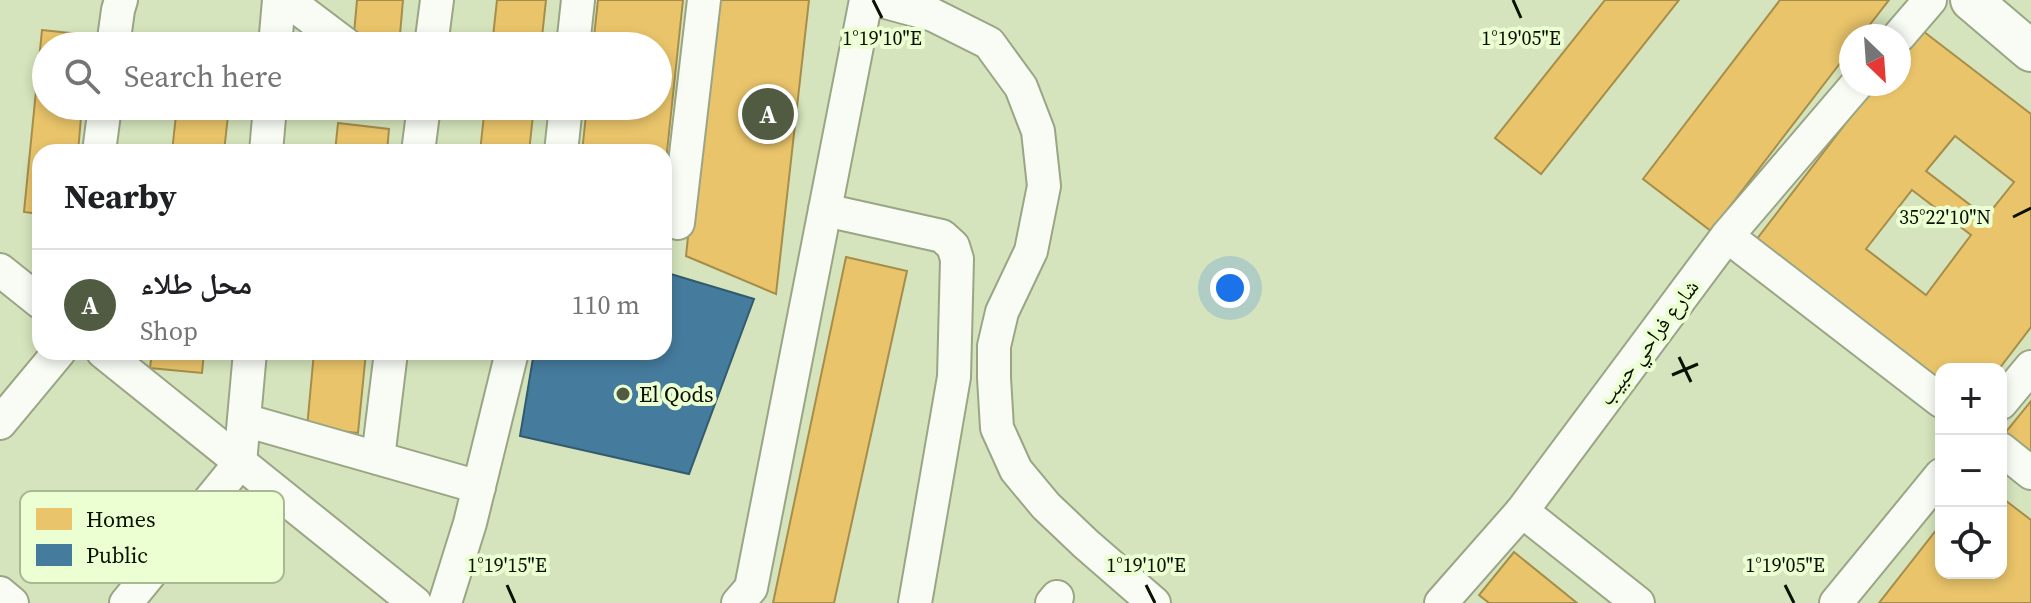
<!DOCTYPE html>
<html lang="en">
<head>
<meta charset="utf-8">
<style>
  :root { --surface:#fff; --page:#f2f2f2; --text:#202124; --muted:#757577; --line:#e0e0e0; --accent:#505b42 }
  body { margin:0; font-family:"Source Serif 4","Noto Naskh Arabic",serif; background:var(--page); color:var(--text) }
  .controls { position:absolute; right:24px; bottom:24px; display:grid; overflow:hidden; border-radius:16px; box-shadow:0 4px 12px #0003 }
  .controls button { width:72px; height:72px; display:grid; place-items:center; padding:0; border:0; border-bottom:2px solid var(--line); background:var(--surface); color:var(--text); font:40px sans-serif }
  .compass { position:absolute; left:1839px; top:24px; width:72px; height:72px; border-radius:50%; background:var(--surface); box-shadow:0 4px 12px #0003; rotate:155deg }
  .you { position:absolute; left:1230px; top:288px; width:28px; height:28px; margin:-20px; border:6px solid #fff; border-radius:50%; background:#1a73e8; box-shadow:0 0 0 12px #1a73e833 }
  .badge { display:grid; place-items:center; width:52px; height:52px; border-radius:50%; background:var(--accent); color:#fff; font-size:26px; font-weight:700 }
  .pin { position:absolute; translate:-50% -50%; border:4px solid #fff; box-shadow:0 2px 8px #0006 }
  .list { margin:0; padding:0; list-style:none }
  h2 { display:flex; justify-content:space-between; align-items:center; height:104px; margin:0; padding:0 32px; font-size:34px }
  h2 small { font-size:26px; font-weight:400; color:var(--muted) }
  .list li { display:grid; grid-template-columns:52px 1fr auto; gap:24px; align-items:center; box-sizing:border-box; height:112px; padding:0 32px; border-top:2px solid var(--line) }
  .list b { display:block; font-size:30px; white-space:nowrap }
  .list p { margin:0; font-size:26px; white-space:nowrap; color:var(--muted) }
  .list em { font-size:26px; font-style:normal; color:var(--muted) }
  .icon { flex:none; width:44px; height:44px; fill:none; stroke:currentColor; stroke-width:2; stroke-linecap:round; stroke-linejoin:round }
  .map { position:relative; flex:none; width:2031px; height:603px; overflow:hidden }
  .search { position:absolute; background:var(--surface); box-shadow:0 4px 12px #0003; left:32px; top:32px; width:640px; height:88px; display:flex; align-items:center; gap:20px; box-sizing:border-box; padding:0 28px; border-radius:44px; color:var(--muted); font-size:30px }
  .panel { position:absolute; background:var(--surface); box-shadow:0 4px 12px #0003; left:32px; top:144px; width:640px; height:216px; border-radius:24px }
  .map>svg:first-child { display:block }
  .homes { fill:#e9c46a; stroke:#a68e4a; stroke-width:2; fill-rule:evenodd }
  .public { fill:#457b9d; stroke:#335b6e; stroke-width:2 }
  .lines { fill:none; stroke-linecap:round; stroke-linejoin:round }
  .minor-casing { stroke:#99a585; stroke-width:36 }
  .tertiary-casing { stroke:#99a585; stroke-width:44 }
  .minor { stroke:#f9fbf5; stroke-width:32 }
  .tertiary { stroke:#f9fbf5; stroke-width:40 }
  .ticks { fill:none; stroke:#091100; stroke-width:3 }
  .poi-dot { fill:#505b42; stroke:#ecffd2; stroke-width:3 }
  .labels { text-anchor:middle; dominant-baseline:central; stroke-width:8; stroke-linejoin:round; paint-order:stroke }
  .street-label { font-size:22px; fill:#091100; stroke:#ecffd2 }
  .poi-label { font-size:22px; fill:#091100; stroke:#ecffd2; text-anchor:start }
  .key { fill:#ecffd2; stroke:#a8b893; stroke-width:2 }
  .key-label { font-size:22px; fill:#091100 }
  .ticks-label { font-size:20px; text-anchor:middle; fill:#091100; stroke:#ecffd2; stroke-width:8; stroke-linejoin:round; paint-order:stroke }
</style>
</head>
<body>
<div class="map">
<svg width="2031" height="603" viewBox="0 0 2031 603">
  <rect width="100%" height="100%" fill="#d5e4bc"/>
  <!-- homes -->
  <g class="homes">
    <polygon points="357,0 403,0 399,46 353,45"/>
    <polygon points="497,0 546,0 541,46 492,46"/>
    <polygon points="598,0 683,0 664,180 664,152 582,152 587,106 658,106 658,46 593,46"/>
    <polygon points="713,0 809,0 776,294 686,256"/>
    <polygon points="1605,0 1679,0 1541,174 1495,138"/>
    <polygon points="1780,0 1889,0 1861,36 1851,36 1851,49 1711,231 1643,179"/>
    <path d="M1919 28 2031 114V327L1999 369H1941V388L1753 244 1876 84H1899V54ZM1955 136 2014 182 1986 217 1926 171ZM1912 190 1971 235 1926 295 1866 249Z"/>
    <polygon points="42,30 89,35 88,46 46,46 46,106 82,106 78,152 40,152 40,214 24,212"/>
    <polygon points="177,106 229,106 224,152 172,152"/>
    <polygon points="485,106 534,106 529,152 480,152"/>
    <polygon points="338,123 389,129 387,152 335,152"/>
    <polygon points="846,257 907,271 834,603 773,603"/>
    <polygon points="152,352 204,352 202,373 150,368"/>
    <polygon points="314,352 366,352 358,433 307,428"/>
    <polygon points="2031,401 2031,464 2001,438"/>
    <polygon points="2001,497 2031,520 2031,603 1879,603 1941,524 1941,573 2001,573"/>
    <polygon points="1514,552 1577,603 1489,603 1479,595"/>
  </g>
  <!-- public -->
  <polygon class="public" points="664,272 754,299 689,474 520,436 534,352 664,352"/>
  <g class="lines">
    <defs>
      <g id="minor">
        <polyline points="287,0 348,46"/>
        <polyline points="878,0 933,15 989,43 1021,87 1038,131 1044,186 1031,251 1002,312 994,346 994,378 997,428 1016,470 1046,506 1086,544 1154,603"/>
        <polyline points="1899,36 1930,0"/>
        <polyline points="113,46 118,10 121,0"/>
        <polyline points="275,46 279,0"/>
        <polyline points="431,46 437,0"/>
        <polyline points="573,46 578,0"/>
        <polyline points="99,152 105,106"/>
        <polyline points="266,152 270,106"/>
        <polyline points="418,152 424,106"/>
        <polyline points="561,152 566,106"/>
        <polyline points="825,210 942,236 953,246 957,259 954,377 915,603"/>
        <polyline points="678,223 704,0"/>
        <polyline points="1727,236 1941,401"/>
        <polyline points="0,270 40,302"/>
        <polyline points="103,352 415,603"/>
        <polyline points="2001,403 2031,367"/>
        <polyline points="244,420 479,487"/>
        <polyline points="0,423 59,352"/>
        <polyline points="2001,449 2031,473"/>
        <polyline points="378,458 391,352"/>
        <polyline points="1522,511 1638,603"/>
        <polyline points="0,593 12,603"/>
        <polyline points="126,603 240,463 250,352"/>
        <polyline points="445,603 470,523 512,352"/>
        <polyline points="738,603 751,588 866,0"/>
        <polyline points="1052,603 1057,597"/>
        <polyline points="1441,603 1522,511 1727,236 1857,84"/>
        <polyline points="1836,603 1941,475"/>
      </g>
      <polyline id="tertiary" points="1971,0 2031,51"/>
    </defs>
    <!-- minor casing -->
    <use href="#minor" class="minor-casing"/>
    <!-- tertiary casing -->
    <use href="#tertiary" class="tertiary-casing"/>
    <!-- minor -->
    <use href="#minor" class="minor"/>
    <!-- tertiary -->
    <use href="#tertiary" class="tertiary"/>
  </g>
  <!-- ticks -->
  <path class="ticks" d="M873 0 882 18M1513 0 1521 18M2013 217 2031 208M1679 357 1691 382M1672 375 1698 364M507 585 515 603M1146 585 1155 603M1785 585 1794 603"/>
  <!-- markers -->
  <circle class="poi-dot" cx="623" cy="394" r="8"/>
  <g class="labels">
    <!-- street labels -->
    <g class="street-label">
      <text transform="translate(1648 342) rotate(-53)">شارع فراحي حبيب</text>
    </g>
    <!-- poi labels -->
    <g class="poi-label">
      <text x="639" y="394">El Qods</text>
    </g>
  </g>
  <!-- legend -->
  <rect x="20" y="491" width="264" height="92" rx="12" class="key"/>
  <rect x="36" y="508" width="36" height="22" fill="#e9c46a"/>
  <rect x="36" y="544" width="36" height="22" fill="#457b9d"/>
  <g class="key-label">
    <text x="86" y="527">Homes</text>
    <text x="86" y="563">Public</text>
  </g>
  <g class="ticks-label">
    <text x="882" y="45">1°19'10"E</text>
    <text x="1521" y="45">1°19'05"E</text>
    <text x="1945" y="224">35°22'10"N</text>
    <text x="507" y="572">1°19'15"E</text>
    <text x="1146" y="572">1°19'10"E</text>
    <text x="1785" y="572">1°19'05"E</text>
  </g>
</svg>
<div class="controls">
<button>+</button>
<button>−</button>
<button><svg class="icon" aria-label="locate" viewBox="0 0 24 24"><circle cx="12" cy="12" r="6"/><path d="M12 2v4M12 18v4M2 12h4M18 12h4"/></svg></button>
</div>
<svg class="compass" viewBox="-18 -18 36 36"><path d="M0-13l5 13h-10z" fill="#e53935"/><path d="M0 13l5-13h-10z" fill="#757577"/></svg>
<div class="you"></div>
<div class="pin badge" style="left:768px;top:114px">A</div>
<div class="search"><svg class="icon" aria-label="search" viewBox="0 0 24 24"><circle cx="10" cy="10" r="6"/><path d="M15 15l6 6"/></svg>Search here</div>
<section class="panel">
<h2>Nearby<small></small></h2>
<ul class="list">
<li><span class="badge">A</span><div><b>محل طلاء</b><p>Shop</p></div><em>110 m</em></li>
</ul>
</section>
</div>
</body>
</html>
